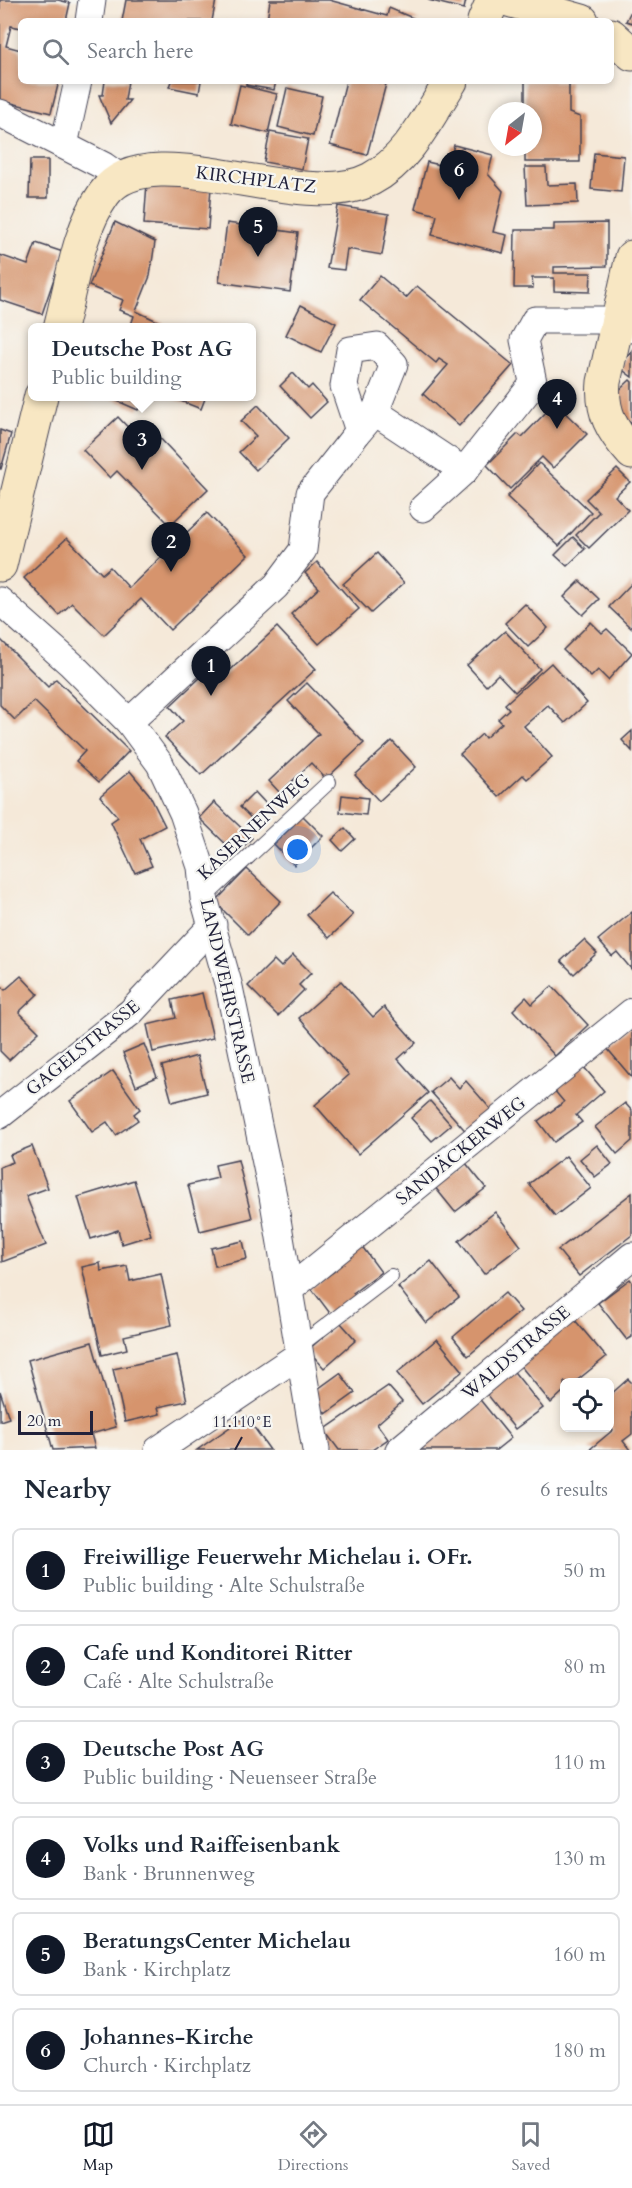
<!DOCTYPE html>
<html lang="en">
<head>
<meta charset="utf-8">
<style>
  :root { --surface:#fff; --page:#f6f6f7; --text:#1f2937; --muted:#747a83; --line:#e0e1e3; --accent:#111827 }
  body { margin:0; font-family:Cardo,serif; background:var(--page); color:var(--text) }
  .controls { position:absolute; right:18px; bottom:18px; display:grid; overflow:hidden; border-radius:9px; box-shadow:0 3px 9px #0003 }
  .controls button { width:54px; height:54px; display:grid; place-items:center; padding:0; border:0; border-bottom:2px solid var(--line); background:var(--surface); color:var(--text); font:30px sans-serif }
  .compass { position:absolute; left:488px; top:102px; width:54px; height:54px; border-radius:50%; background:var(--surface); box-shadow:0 3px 9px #0003; rotate:211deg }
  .scale { position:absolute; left:18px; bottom:15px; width:75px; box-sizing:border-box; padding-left:6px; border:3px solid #22223b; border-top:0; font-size:16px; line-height:21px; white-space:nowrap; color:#22223b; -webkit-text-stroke:4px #f6f6f2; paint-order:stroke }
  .you { position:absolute; left:298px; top:850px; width:21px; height:21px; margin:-15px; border:4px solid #fff; border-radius:50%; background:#1a73e8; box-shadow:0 0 0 9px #1a73e833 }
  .badge { display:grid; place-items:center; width:39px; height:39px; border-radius:50%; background:var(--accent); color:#fff; font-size:20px; font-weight:700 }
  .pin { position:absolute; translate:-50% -50px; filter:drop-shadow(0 2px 3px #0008) }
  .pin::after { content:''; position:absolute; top:32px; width:21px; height:18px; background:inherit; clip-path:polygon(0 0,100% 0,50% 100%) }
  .popup { position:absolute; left:28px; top:323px; width:228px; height:78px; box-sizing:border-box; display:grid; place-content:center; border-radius:9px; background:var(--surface); filter:drop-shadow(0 2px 4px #0005); font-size:20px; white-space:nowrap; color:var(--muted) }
  .popup b { font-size:22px; color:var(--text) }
  .popup::after { content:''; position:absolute; left:50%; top:100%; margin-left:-12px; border:12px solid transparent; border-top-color:var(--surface) }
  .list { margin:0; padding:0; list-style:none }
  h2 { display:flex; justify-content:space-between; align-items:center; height:78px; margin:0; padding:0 24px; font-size:26px }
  h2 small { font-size:20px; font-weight:400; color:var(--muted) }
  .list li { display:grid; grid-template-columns:39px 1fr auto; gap:18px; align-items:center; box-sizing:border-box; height:84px; margin:0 12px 12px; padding:0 12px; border:2px solid var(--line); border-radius:9px }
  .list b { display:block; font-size:22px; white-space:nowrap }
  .list p { margin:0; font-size:20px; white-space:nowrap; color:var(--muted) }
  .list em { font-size:20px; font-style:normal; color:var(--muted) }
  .icon { flex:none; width:33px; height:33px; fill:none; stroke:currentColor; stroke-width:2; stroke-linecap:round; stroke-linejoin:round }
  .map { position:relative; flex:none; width:632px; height:1450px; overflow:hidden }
  .search { position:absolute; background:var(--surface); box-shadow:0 3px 9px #0003; left:18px; right:18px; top:18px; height:66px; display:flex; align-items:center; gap:15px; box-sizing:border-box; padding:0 21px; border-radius:9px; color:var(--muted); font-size:22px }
  .sheet { height:654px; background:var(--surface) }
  nav { display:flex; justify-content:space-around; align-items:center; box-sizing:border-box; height:84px; border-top:2px solid var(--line); background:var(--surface); font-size:16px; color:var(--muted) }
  nav a { display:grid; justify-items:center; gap:3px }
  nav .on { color:var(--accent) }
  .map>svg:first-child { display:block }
  .building { fill:#d6946d }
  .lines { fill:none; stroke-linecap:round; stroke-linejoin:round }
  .lane-casing { stroke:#424053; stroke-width:16 }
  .street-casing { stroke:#424053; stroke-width:29 }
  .secondary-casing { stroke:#424053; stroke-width:35 }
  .lane { stroke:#fff; stroke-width:14 }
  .street { stroke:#fff; stroke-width:27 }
  .secondary { stroke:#f8e7c3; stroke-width:33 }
  .ticks { fill:none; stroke:#22223b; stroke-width:2 }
  .labels { text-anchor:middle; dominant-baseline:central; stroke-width:4.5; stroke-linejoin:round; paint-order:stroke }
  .street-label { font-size:18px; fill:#22223b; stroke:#f6f6f2 }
  .ticks-label { font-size:15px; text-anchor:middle; fill:#22223b; stroke:#f6f6f2; stroke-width:4.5; stroke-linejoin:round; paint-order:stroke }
</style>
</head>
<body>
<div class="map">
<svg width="632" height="1450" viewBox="0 0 632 1450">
  <rect width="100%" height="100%" fill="#f6f6f2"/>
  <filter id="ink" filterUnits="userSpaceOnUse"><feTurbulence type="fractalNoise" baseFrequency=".0167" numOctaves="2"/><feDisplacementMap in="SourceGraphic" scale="12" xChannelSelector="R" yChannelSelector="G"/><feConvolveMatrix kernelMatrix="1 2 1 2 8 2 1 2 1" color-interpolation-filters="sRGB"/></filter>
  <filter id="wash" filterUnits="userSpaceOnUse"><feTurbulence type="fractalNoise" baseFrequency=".008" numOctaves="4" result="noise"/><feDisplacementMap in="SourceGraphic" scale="24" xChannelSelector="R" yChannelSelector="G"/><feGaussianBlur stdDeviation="1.35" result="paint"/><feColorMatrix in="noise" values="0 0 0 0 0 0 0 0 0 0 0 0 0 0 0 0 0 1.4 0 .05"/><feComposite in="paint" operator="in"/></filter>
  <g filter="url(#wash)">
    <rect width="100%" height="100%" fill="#f5e9d9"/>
    <g id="blocks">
      <!-- building -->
      <g class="building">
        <polygon points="0,0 58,0 70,3 66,21 21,21 21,28 11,26 6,46 21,50 21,81 59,81 51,113 0,100"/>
        <polygon points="126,0 216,0 212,21 122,21"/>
        <polygon points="270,0 329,0 387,16 389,8 420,21 267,21"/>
        <polygon points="428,0 466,0 464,9"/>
        <polygon points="632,9 632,23 626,21"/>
        <polygon points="105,81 128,81 125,100 130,100 111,123 99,95 103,95"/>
        <polygon points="171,81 201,81 199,93 169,87"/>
        <polygon points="246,81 276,81 274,90 246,85"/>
        <polygon points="346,81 373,81 386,84 367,155 330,145"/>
        <polygon points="525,81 569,81 569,113 580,117 580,162 525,162 525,147 533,147 533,111 525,111"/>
        <polygon points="240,85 277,94 268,133 231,124"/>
        <polygon points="287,88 322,96 313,136 278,127"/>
        <polygon points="270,132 308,139 302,169 264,162"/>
        <polygon points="454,145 493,155 488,174 503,191 493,232 507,235 503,253 432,235 437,215 415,209 427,162 448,167"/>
        <polygon points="594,153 624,156 621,192 591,189"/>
        <polygon points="30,160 48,160 48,198 29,198"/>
        <polygon points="525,167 546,167 547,185 577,184 578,203 527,205"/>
        <polygon points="147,183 211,187 208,229 144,224"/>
        <polygon points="338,206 389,214 382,255 347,249 344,270 327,268"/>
        <polygon points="115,222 155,242 150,276 136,311 172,328 130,328 134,316 119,310 123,300 89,286"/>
        <polygon points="227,223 298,233 290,292 219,282"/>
        <polygon points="607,223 607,266 554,267 554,273 591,273 590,292 554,291 554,278 532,278 533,288 514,288 515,230 554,230 554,224"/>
        <polygon points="36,243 63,252 42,314 0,300 0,255 28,265"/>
        <polygon points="380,276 406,298 417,286 513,365 459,426 423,394 448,365 439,359 436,363 360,300"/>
        <polygon points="301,305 336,323 321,352 286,335"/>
        <polygon points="632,350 632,377 620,368"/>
        <polygon points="293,373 308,389 312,385 327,402 310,418 280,386"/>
        <polygon points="630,380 632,382 632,425 609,400"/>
        <polygon points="106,396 144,396 138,410"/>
        <polygon points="168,396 206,396 201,409"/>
        <polygon points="555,403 587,434 553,468 542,457 510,489 487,465 518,434 522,437"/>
        <polygon points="258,405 289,438 256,470 239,452 256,436 241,421"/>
        <polygon points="118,417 145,445 156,434 208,489 170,525 117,471 110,478 83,450"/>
        <polygon points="0,430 11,434 1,469 0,469"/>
        <polygon points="539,463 591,512 559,546 507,497"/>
        <polygon points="617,469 630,482 615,496 628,510 589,548 576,535 599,512 586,499"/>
        <polygon points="207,513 248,555 170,630 141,599 104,635 72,603 59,615 24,578 67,538 102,574 110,567 129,588"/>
        <polygon points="573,537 585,549 567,566 555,555"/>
        <polygon points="377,553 404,583 371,613 343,584"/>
        <polygon points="317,562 359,609 319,644 291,614 319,588 305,573"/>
        <polygon points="580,581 599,599 583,615 564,597"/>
        <polygon points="632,583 632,627 631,628 609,607"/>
        <polygon points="525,604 548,628 528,647 505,623"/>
        <polygon points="591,622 602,633 607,629 632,653 608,680 598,670 591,677 563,650"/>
        <polygon points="277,627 316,669 201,775 165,737 183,721 170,706 202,676 212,687"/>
        <polygon points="505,631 540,669 515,692 498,674 486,686 467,665"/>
        <polygon points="0,639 48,687 56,679 129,751 99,782 76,761 85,751 34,701 15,720 0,705"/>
        <polygon points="551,663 587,703 565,723 548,705 524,726 552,757 527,779 523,775 499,797 460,754 482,734 485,738 502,723 498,719 509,709 505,704"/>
        <polygon points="307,683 364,743 326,779 311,763 280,793 269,781 319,734 288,701"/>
        <polygon points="632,731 632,751 622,740"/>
        <polygon points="392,741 416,767 379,801 355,775"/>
        <polygon points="130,771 149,794 165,826 140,839 152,866 135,873 111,822 118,817 100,796"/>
        <polygon points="255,792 269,807 254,821 240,807"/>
        <polygon points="342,795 368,798 366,815 340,812"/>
        <polygon points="214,802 252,838 236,854 199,818"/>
        <polygon points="303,816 323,836 294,865 274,844"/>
        <polygon points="345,828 355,839 342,851 332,840"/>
        <polygon points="247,869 281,901 248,935 215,902"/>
        <polygon points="330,893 353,915 329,938 307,915"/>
        <polygon points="632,912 632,970 617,952 612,956 598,940"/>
        <polygon points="584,940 597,953 574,974 561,961"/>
        <polygon points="293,955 311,973 299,985 304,990 278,1016 248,986 274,960 281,967"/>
        <polygon points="21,976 38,994 19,1012 39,1032 9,1060 0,1051 0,985 5,990"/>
        <polygon points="341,981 373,1017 384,1007 416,1043 398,1059 428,1093 358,1154 315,1105 349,1075 299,1018"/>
        <polygon points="552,986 588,1025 555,1056 513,1010 526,997 532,1004"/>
        <polygon points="202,993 213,1038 153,1052 147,1025 176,1018 172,1000"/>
        <polygon points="632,1026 632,1078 606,1047"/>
        <polygon points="144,1044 157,1077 136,1086 123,1053"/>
        <polygon points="197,1056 207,1093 172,1102 162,1066"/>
        <polygon points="583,1066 604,1091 576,1115 582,1122 554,1142 538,1121 564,1102 554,1090"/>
        <polygon points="113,1071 140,1109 134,1114 138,1120 116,1135 107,1122 92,1132 70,1101"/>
        <polygon points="449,1077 459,1088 466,1081 495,1114 470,1136 431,1092"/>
        <polygon points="430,1101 451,1125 432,1141 411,1118"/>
        <polygon points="625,1103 632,1111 632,1141 617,1154 595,1127"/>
        <polygon points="597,1145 612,1164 595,1177 580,1159"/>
        <polygon points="32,1146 48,1188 26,1196 46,1245 2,1262 0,1167 13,1162 10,1155"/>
        <polygon points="566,1156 591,1188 555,1216 529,1184"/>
        <polygon points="238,1160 252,1218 200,1231 188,1185 218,1178 215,1165"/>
        <polygon points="465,1162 486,1188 455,1212 434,1186"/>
        <polygon points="134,1180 151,1235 122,1244 118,1230 91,1239 78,1197"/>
        <polygon points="632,1193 632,1235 579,1276 558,1250"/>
        <polygon points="495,1212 521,1246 484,1274 459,1241"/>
        <polygon points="243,1241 247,1259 215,1266 211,1248"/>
        <polygon points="361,1245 381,1272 353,1293 357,1297 332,1316 311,1288 336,1270 333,1266"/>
        <polygon points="431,1261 459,1297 426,1323 398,1287"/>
        <polygon points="100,1263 101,1271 127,1266 130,1281 161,1274 172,1325 124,1336 127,1349 102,1355 82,1267"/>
        <polygon points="630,1279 632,1282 632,1337 627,1340 598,1303"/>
        <polygon points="505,1293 521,1311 468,1356 453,1337"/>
        <polygon points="574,1319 606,1357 575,1382 564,1382 564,1391 551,1403 519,1364"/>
        <polygon points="340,1322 356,1340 324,1368 308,1350"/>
        <polygon points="437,1339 463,1371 422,1404 397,1373"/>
        <polygon points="92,1342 116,1427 91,1434 95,1448 53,1450 28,1360"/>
        <polygon points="177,1355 187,1401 158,1407 160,1414 125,1422 113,1369"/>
        <polygon points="511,1368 543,1408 515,1429 483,1389"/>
        <polygon points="340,1373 355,1393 326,1414 311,1394"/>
        <polygon points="628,1379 632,1383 632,1434 623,1441 630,1450 589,1450 613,1430 610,1426 610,1395"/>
        <polygon points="388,1386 402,1402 377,1424 388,1439 372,1450 339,1450 324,1430"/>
        <polygon points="0,1391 9,1418 0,1421"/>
        <polygon points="477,1396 511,1438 496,1450 411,1450"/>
        <polygon points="246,1416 270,1450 197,1450"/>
      </g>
    </g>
  </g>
  <g filter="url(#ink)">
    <use href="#blocks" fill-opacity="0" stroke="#424053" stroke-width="1.5"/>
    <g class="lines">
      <defs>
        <g id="lane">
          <polyline points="204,898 329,782"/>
          <polyline points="298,1347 391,1276"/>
        </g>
        <g id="street">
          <polyline points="89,21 92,0"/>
          <polyline points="0,113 104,166 121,178"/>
          <polyline points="64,145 78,81"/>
          <polyline points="375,412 464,471"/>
          <polyline points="423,508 464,471 530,388 533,382 524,340 535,320 619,320 632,329"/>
          <polyline points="0,601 71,664 129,722 160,764 183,813 201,867 204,898 229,987 273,1196 316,1450"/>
          <polyline points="129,722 276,586 303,550 310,493 359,431 344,386 350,350 377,346 394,364 375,412 359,431"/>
          <polyline points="0,1115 131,1012 213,925"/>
          <polyline points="290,1289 632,1012"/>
          <polyline points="158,1450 299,1355"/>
          <polyline points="399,1450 632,1256"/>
        </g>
        <g id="secondary">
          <polyline points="508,0 582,21"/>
          <polyline points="484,21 493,0"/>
          <polyline points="611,35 632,54"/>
          <path d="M632 257 604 382C601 412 612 431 632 453"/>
          <path d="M60 328C72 284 77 232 104 194 148 131 302 216 371 179 409 159 429 115 451 81"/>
          <polyline points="0,565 41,396"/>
        </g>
      </defs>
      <!-- lane casing -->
      <use href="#lane" class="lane-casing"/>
      <!-- street casing -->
      <use href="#street" class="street-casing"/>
      <!-- secondary casing -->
      <use href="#secondary" class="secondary-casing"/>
      <!-- lane -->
      <use href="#lane" class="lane"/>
      <!-- street -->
      <use href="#street" class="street"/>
      <!-- secondary -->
      <use href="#secondary" class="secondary"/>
    </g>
  </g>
  <!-- ticks -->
  <path class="ticks" d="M235 1450 242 1437"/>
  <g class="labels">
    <!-- street labels -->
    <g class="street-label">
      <text transform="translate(256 180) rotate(7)">KIRCHPLATZ</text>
      <text transform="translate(254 827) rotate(-43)">KASERNENWEG</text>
      <text transform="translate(227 991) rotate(77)">LANDWEHRSTRASSE</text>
      <text transform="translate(83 1048) rotate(-39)">GAGELSTRASSE</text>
      <text transform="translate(461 1151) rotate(-39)">SANDÄCKERWEG</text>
      <text transform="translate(516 1353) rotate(-40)">WALDSTRASSE</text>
    </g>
  </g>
  <g class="ticks-label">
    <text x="242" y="1427">11.110°E</text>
  </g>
</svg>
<div class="controls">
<button><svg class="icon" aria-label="locate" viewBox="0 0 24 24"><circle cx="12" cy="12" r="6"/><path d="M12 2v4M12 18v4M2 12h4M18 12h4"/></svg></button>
</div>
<svg class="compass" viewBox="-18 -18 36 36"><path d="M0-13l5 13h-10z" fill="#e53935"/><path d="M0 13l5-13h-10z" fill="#747a83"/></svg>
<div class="scale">20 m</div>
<div class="you"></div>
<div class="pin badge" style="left:211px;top:696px">1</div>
<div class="pin badge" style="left:171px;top:572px">2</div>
<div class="pin badge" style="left:142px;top:470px">3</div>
<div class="popup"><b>Deutsche Post AG</b>Public building</div>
<div class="pin badge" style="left:557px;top:429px">4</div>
<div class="pin badge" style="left:258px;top:257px">5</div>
<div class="pin badge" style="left:459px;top:200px">6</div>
<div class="search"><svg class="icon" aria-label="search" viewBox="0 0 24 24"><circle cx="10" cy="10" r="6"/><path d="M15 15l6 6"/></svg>Search here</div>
</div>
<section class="sheet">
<h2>Nearby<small>6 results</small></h2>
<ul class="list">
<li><span class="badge">1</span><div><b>Freiwillige Feuerwehr Michelau i. OFr.</b><p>Public building · Alte Schulstraße</p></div><em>50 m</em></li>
<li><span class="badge">2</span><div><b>Cafe und Konditorei Ritter</b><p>Café · Alte Schulstraße</p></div><em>80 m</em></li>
<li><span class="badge">3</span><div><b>Deutsche Post AG</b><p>Public building · Neuenseer Straße</p></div><em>110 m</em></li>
<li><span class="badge">4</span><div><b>Volks und Raiffeisenbank</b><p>Bank · Brunnenweg</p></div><em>130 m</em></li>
<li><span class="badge">5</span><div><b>BeratungsCenter Michelau</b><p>Bank · Kirchplatz</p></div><em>160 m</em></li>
<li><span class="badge">6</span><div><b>Johannes-Kirche</b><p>Church · Kirchplatz</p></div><em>180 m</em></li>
</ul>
</section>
<nav>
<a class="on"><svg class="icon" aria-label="map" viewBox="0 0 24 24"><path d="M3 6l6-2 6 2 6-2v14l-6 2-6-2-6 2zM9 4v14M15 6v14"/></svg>Map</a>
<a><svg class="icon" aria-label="directions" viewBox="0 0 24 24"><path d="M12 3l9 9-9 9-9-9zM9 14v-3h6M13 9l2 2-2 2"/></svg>Directions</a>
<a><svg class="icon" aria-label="saved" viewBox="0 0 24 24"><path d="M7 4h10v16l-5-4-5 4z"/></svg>Saved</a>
</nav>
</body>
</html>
